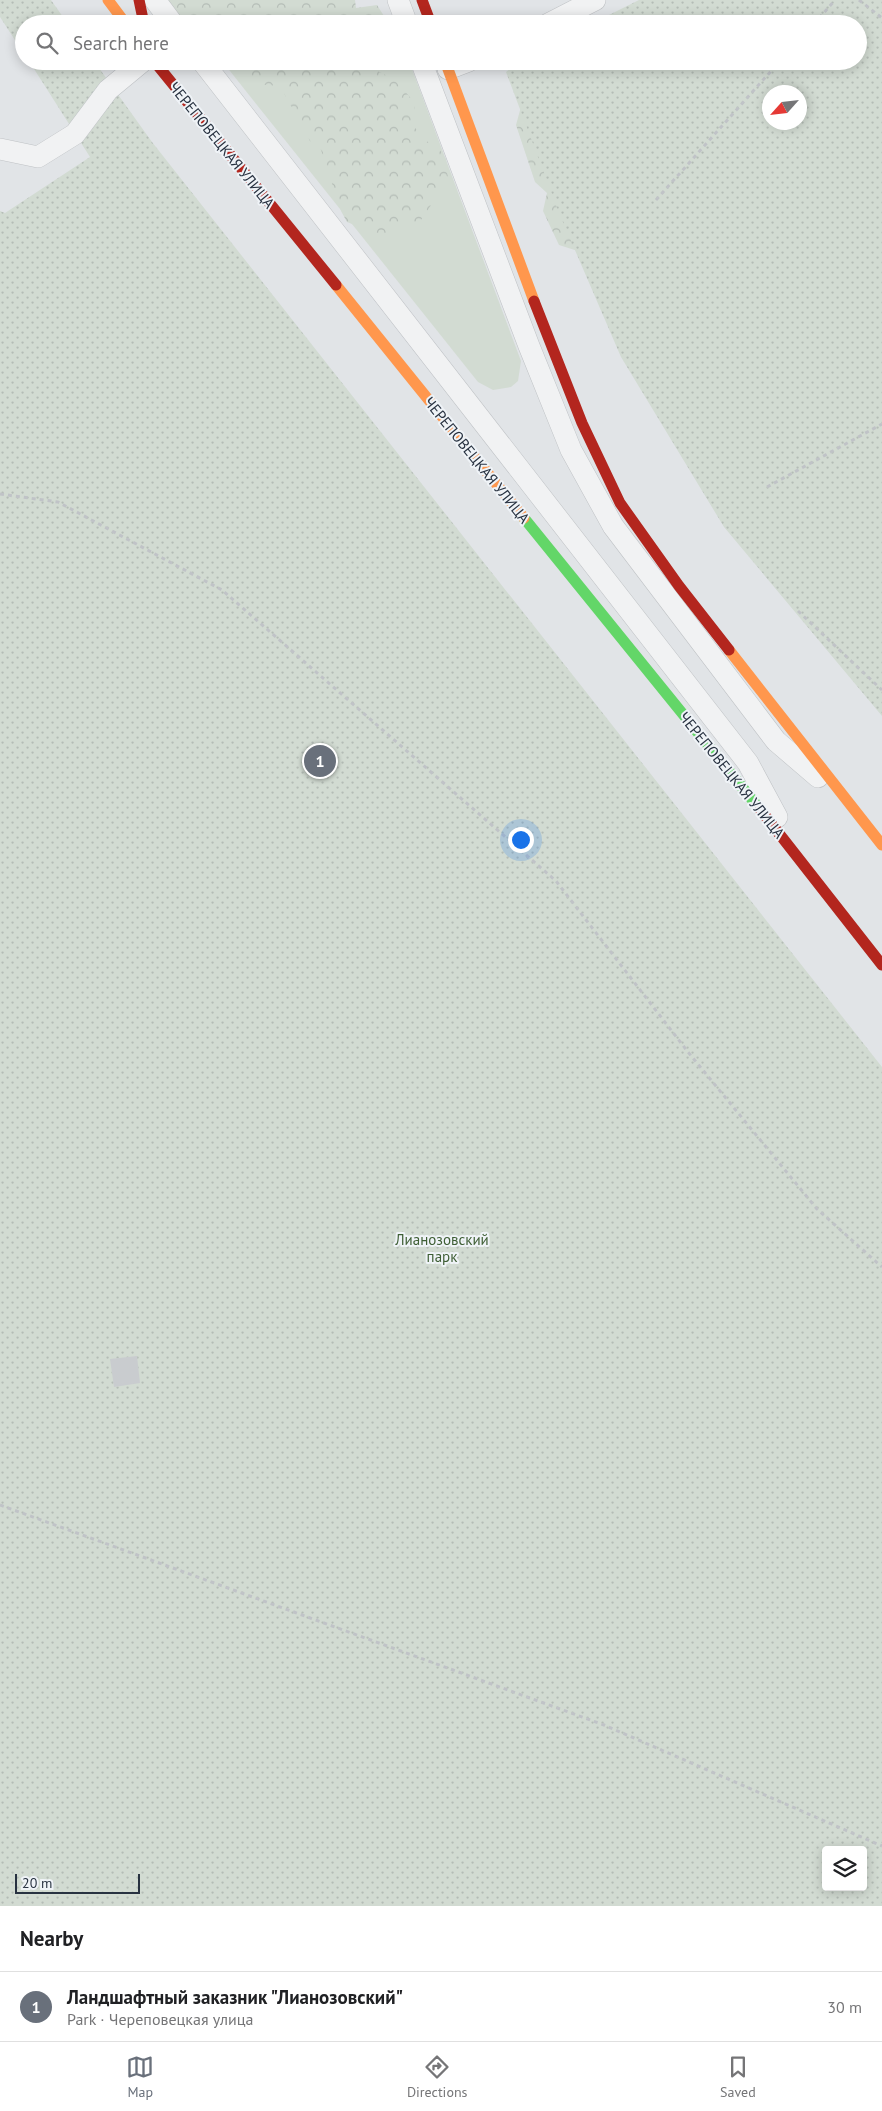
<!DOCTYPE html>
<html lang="en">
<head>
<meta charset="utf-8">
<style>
  :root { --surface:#fff; --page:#f6f6f6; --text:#202124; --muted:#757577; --line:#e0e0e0; --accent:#69707b }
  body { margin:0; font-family:"PT Sans",sans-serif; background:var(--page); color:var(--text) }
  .controls { position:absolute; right:15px; bottom:15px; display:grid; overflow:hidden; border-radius:5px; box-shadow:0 2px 12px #0003 }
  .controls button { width:45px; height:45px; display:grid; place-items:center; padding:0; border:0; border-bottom:1px solid var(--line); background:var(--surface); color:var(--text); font:25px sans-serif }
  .compass { position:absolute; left:762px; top:85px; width:45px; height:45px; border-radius:50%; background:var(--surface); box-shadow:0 2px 12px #0003; rotate:243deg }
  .scale { position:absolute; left:15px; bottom:12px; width:125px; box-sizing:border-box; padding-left:5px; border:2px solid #283241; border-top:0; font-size:14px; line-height:18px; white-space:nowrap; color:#283241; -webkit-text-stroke:4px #eff3f7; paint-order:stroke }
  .you { position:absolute; left:520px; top:839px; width:18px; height:18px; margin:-12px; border:4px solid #fff; border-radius:50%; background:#1a73e8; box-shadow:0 0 0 8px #1a73e833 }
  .badge { display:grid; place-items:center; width:32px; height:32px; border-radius:50%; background:var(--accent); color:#fff; font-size:16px; font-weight:700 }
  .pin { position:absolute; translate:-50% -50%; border:2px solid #fff; box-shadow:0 1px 5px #0006 }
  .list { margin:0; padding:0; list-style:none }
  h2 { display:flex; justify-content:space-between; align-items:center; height:65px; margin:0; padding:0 20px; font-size:21px }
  h2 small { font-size:16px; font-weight:400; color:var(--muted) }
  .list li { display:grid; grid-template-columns:32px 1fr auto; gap:15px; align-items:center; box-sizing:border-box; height:70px; padding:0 20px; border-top:1px solid var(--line) }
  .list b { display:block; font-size:19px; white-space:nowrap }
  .list p { margin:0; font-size:16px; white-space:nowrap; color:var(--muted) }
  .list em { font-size:16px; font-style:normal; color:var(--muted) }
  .icon { flex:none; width:28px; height:28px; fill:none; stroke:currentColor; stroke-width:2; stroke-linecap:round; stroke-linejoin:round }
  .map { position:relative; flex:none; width:882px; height:1906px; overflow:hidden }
  .search { position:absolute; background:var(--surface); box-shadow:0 2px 12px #0003; left:15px; right:15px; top:15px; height:55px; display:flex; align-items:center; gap:12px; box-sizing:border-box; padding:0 18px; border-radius:28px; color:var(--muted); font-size:19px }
  .sheet { height:135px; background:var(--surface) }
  nav { display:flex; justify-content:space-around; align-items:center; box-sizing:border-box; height:70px; border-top:1px solid var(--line); background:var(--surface); font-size:14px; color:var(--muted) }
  nav a { display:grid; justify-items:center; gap:2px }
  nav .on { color:var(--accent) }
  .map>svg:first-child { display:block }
  .green { fill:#d2dbd2 }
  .forest { fill:url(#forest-crowns) }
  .park { fill:url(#park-dots); fill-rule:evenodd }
  .building { fill:#c9cccf }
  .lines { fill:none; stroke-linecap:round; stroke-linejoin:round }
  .lane-casing { stroke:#bfc2c5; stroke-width:22 }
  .path { stroke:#c0c3c7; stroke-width:3; stroke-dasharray:4 4; stroke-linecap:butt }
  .lane { stroke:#f1f2f3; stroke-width:21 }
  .fast { stroke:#63d668; stroke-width:11 }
  .slow { stroke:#ff974d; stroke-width:11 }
  .jam { stroke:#b3261e; stroke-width:11 }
  .labels { text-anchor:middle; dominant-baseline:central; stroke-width:4; stroke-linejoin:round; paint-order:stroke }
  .street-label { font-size:15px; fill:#283241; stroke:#eff3f7 }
  .park-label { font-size:15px; fill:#3e5e34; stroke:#eff3f7 }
</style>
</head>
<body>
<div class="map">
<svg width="882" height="1906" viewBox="0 0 882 1906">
  <defs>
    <pattern id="forest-crowns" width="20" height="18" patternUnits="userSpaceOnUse" patternTransform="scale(1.25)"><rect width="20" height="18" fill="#d2dbd2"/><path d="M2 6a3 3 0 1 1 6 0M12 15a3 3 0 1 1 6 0" fill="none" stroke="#b4bcb6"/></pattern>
    <pattern id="park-dots" width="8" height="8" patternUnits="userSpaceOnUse" patternTransform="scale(1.25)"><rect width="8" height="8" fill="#d2dbd2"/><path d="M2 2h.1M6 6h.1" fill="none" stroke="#b4bcb6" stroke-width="1.8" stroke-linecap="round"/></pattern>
  </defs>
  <rect width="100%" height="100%" fill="#e1e4e7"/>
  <!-- green -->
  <polygon class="green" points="222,61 409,61 521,361 518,381 511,387 493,390 478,382"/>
  <!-- forest -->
  <g class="forest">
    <polygon points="161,0 355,0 356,8 377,5 389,24 187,24"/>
    <polygon points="227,61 377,61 376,70 395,80 415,103 413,125 425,140 440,150 446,159 448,180 421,220 382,236 347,222 341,211 320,147 310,141 280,86 255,84"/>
    <polygon points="522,103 584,253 559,245 543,211 547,193 535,182 516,125"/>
  </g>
  <!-- park -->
  <g class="park">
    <polygon points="0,0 51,0 68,24 24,24 24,54 0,17"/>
    <path d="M639 0H882V716L724 527 621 357 559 213 506 72 520 61H858V24H591ZM800 92V122H770V92Z"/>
    <path d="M29 61H94L152 142 882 1067V1906H0V211L5 213 90 157ZM826 1850H863V1887H826Z"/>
  </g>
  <!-- building -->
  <polygon class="building" points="137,1356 140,1383 114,1387 110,1359"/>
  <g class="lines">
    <defs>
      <g id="lane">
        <polyline points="155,0 173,24"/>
        <polyline points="398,0 407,24"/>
        <polyline points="548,24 595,0"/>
        <polyline points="202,61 748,763 777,817"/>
        <polyline points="421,61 529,346 571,450 613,526 776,741 818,777"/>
        <polyline points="448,69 469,61"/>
        <polyline points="0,149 38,157 75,134 108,90 143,61"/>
      </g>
    </defs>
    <!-- lane casing -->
    <use href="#lane" class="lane-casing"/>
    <!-- path -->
    <g class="path">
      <polyline points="859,0 882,18"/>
      <polyline points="814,24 835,0"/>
      <polyline points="656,200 780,61"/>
      <polyline points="767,487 882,424"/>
      <polyline points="0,494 58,502 222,590 556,881 688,1052 817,1209 882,1267"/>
      <polyline points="798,611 882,690"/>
      <polyline points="0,1505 604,1725 882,1846"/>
    </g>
    <!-- lane -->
    <use href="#lane" class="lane"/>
    <!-- fast -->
    <polyline class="fast" points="524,518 759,808"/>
    <!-- slow -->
    <g class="slow">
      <polyline points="108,0 126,24"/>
      <polyline points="445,61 534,301"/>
      <polyline points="336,285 524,518"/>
      <polyline points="729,650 882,845"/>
    </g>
    <!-- jam -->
    <g class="jam">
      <polyline points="139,0 144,24"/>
      <polyline points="422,0 431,24"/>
      <polyline points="154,61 336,285"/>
      <polyline points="534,301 582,423 620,503 679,586 729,650"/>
      <polyline points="759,808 882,965"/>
    </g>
  </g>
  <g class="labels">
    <!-- street labels -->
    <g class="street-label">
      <text transform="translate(222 145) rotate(51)">ЧЕРЕПОВЕЦКАЯ УЛИЦА</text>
      <text transform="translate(477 460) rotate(51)">ЧЕРЕПОВЕЦКАЯ УЛИЦА</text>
      <text transform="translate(732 775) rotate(51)">ЧЕРЕПОВЕЦКАЯ УЛИЦА</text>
    </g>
    <!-- park labels -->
    <g class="park-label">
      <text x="442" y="1239">Лианозовский<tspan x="442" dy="17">парк</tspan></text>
    </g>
  </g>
</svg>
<div class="controls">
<button><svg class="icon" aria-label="layers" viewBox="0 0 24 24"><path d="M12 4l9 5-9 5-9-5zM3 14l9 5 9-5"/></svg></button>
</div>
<svg class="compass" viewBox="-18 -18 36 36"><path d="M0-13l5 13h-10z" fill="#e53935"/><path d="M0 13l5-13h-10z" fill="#757577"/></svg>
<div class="scale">20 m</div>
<div class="you"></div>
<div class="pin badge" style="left:320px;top:761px">1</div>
<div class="search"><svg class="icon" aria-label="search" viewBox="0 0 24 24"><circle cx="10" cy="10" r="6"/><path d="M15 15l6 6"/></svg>Search here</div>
</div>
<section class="sheet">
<h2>Nearby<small></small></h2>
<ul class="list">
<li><span class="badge">1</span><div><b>Ландшафтный заказник &quot;Лианозовский&quot;</b><p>Park · Череповецкая улица</p></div><em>30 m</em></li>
</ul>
</section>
<nav>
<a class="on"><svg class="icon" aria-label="map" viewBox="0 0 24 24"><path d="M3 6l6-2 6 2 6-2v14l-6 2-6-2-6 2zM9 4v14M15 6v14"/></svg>Map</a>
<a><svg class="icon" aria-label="directions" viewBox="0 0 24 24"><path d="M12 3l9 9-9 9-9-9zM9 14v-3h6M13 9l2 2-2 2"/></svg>Directions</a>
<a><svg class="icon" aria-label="saved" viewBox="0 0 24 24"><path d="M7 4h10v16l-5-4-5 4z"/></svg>Saved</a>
</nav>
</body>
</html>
